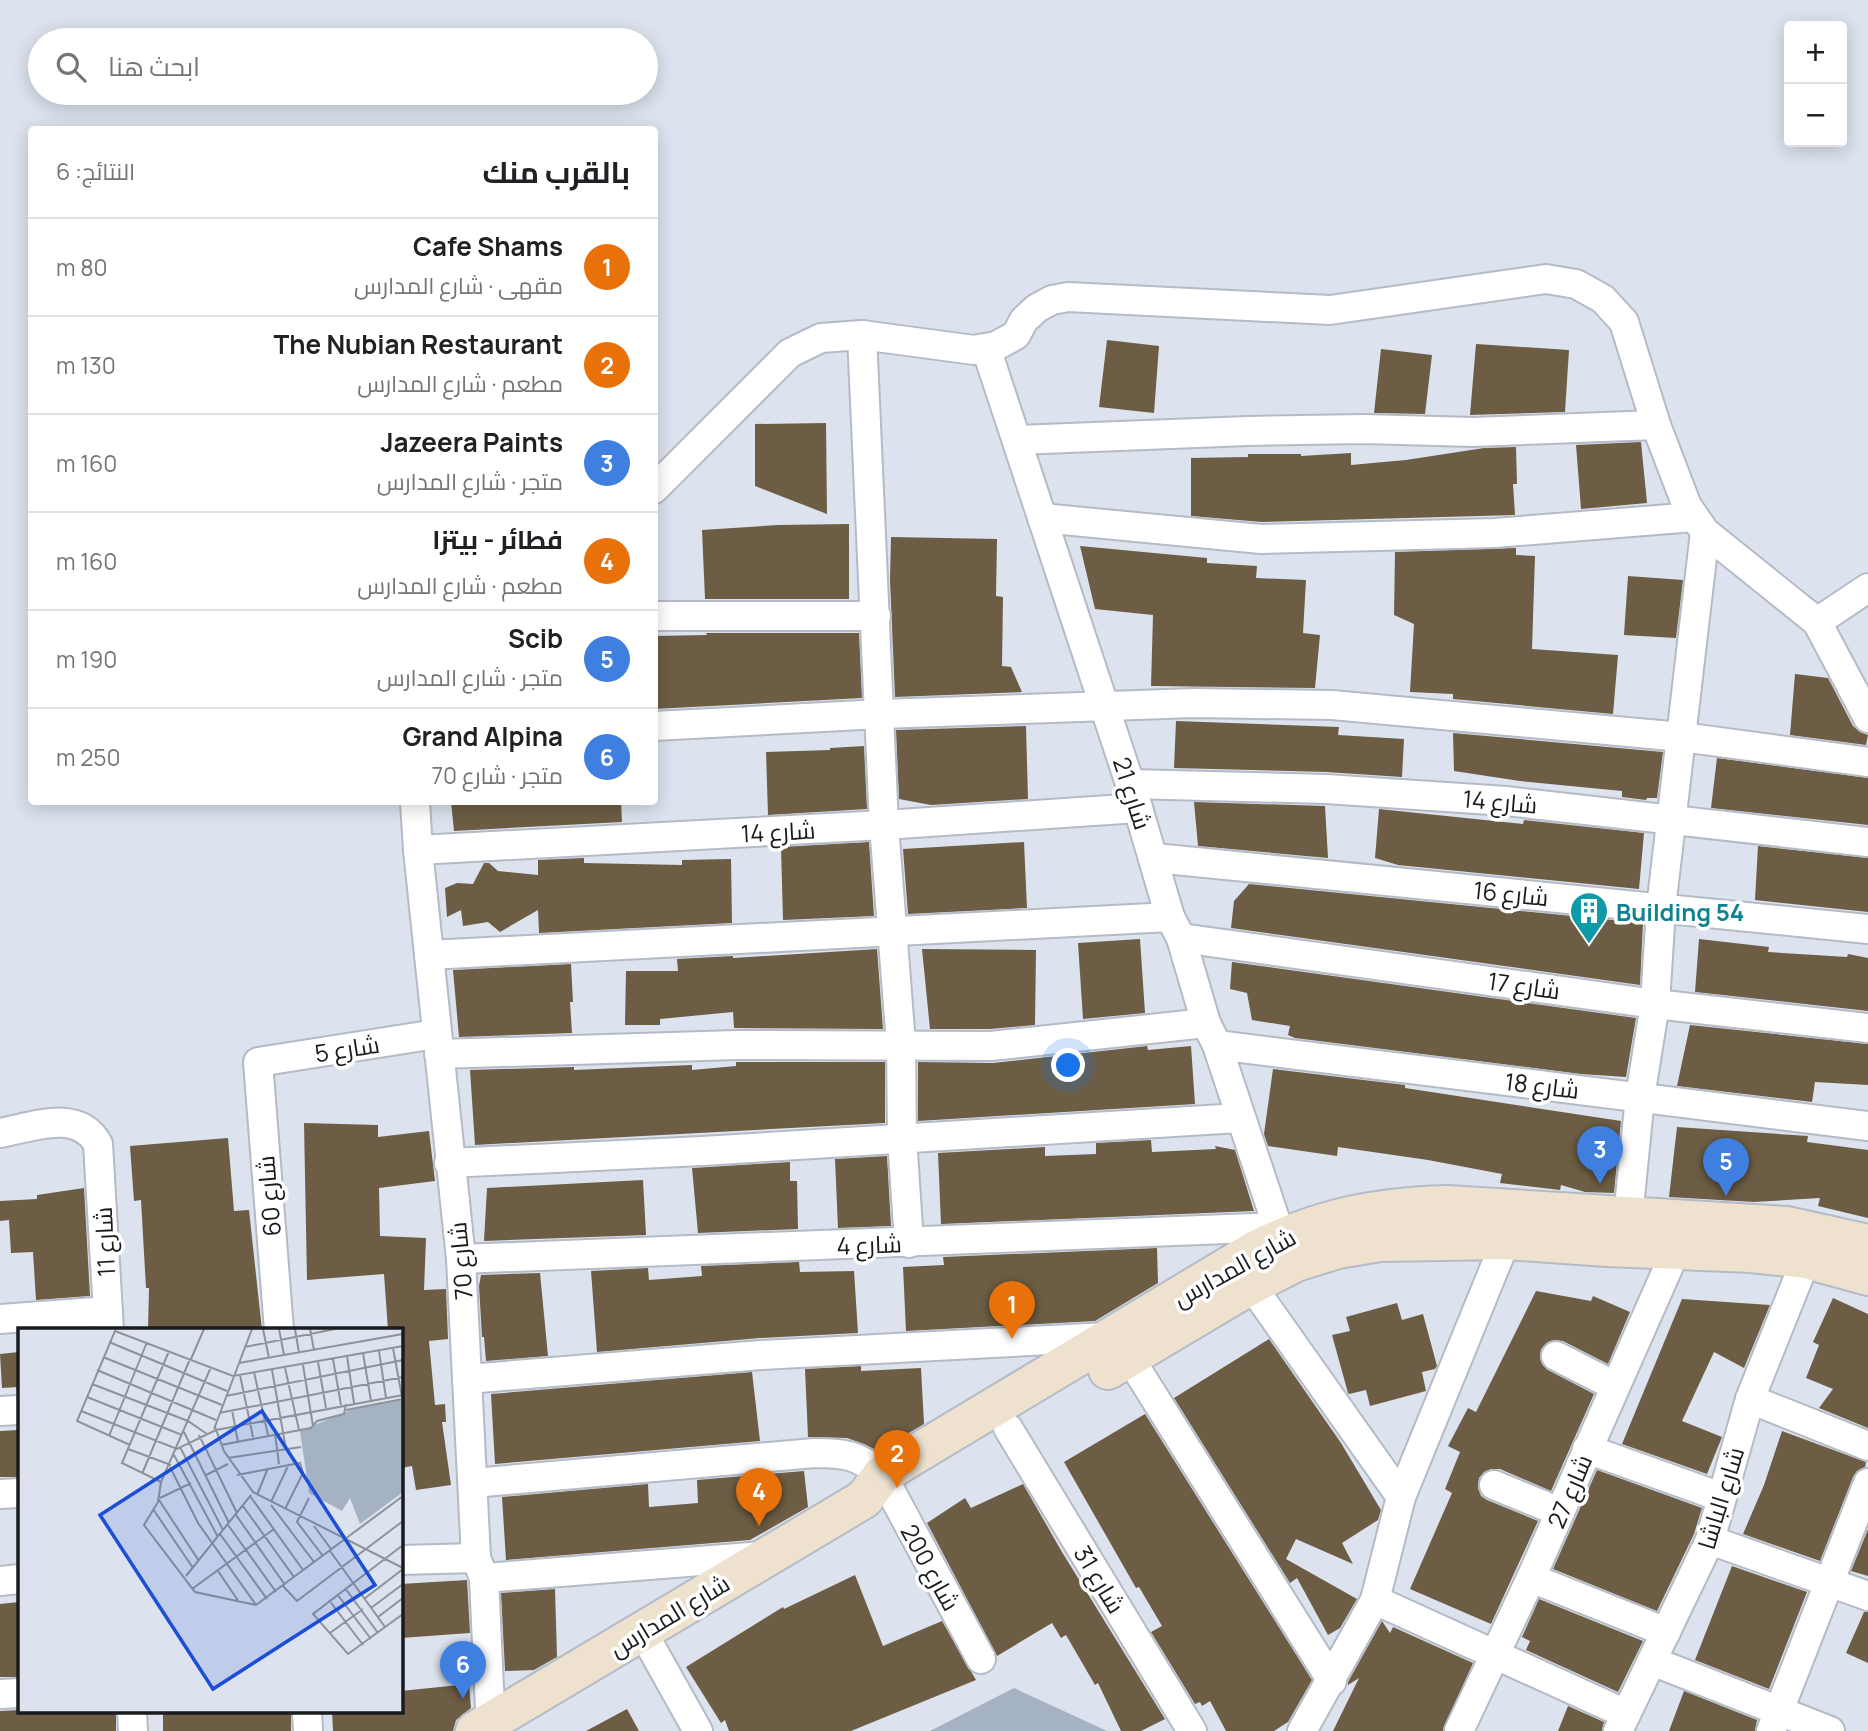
<!DOCTYPE html>
<html lang="ar">
<head>
<meta charset="utf-8">
<style>
  :root { --surface:#fff; --page:#f2f2f2; --text:#202124; --muted:#757577; --line:#e0e0e0; --accent:#a70e24 }
  body { margin:0; font-family:Manrope,Cairo,sans-serif; background:var(--page); color:var(--text); direction:rtl }
  .controls { position:absolute; right:21px; top:21px; display:grid; overflow:hidden; border-radius:7px; box-shadow:0 4px 18px #0003 }
  .controls button { width:63px; height:63px; display:grid; place-items:center; padding:0; border:0; border-bottom:2px solid var(--line); background:var(--surface); color:var(--text); font:35px sans-serif }
  .you { position:absolute; left:1069px; top:1066px; width:24px; height:24px; margin:-18px; border:5px solid #fff; border-radius:50%; background:#1a73e8; box-shadow:0 0 0 10px #1a73e833 }
  .badge { display:grid; place-items:center; width:46px; height:46px; border-radius:50%; background:var(--accent); color:#fff; font-size:23px; font-weight:700 }
  .pin { position:absolute; translate:-50% -58px; filter:drop-shadow(0 2px 4px #0008) }
  .pin::after { content:''; position:absolute; top:37px; width:24px; height:21px; background:inherit; clip-path:polygon(0 0,100% 0,50% 100%) }
  .list { margin:0; padding:0; list-style:none }
  h2 { display:flex; justify-content:space-between; align-items:center; height:91px; margin:0; padding:0 28px; font-size:30px }
  h2 small { font-size:23px; font-weight:400; color:var(--muted) }
  .list li { display:grid; grid-template-columns:46px 1fr auto; gap:21px; align-items:center; box-sizing:border-box; height:98px; padding:0 28px; border-top:2px solid var(--line) }
  .list b { display:block; font-size:26px; white-space:nowrap }
  .list p { margin:0; font-size:23px; white-space:nowrap; color:var(--muted) }
  .list em { font-size:23px; font-style:normal; color:var(--muted) }
  .icon { flex:none; width:38px; height:38px; fill:none; stroke:currentColor; stroke-width:2; stroke-linecap:round; stroke-linejoin:round }
  .map { position:relative; flex:none; width:1868px; height:1731px; overflow:hidden; direction:ltr }
  .search { position:absolute; background:var(--surface); box-shadow:0 4px 18px #0003; left:28px; top:28px; width:630px; height:77px; display:flex; align-items:center; gap:18px; box-sizing:border-box; padding:0 24px; border-radius:38px; color:var(--muted); font-size:26px }
  .panel { position:absolute; background:var(--surface); box-shadow:0 4px 18px #0003; left:28px; top:126px; width:630px; height:679px; border-radius:7px; direction:rtl }
  .map>svg:first-child { display:block }
  .green { fill:#a5b2c4 }
  .building { fill:#6d5d44 }
  .lines { fill:none; stroke-linecap:round; stroke-linejoin:round }
  .street-casing { stroke:#b4bbc6; stroke-width:32 }
  .secondary-casing { stroke:#b4bbc6; stroke-width:42 }
  .street { stroke:#fff; stroke-width:28 }
  .secondary { stroke:#eee2cf; stroke-width:38 }
  .labels { text-anchor:middle; dominant-baseline:central; stroke-width:7; stroke-linejoin:round; paint-order:stroke }
  .street-label { font-size:24px; fill:#191b1f; stroke:#fff }
  .culture-label { font-size:24px; font-weight:bold; fill:#0d838f; stroke:#fff; text-anchor:start }
  .inset-road { fill:none; stroke:#8e939b; stroke-width:2 }
  .view { fill:#1d4ed8; fill-opacity:0.15; stroke:#1d4ed8; stroke-width:3.5 }
  .inset-edge { fill:none; stroke:#191b1f; stroke-width:3.5 }
</style>
</head>
<body>
<div class="map">
<svg width="1868" height="1731" viewBox="0 0 1868 1731">
  <rect width="100%" height="100%" fill="#dce3ee"/>
  <!-- green -->
  <polygon class="green" points="1014,1688 1107,1731 930,1731"/>
  <!-- building -->
  <g class="building">
    <polygon points="1107,340 1159,346 1154,413 1099,407"/>
    <polygon points="1476,344 1569,350 1565,412 1470,415"/>
    <polygon points="1381,349 1432,355 1425,414 1374,413"/>
    <polygon points="826,423 827,514 755,486 755,424"/>
    <polygon points="1641,442 1647,503 1581,509 1576,445"/>
    <polygon points="1516,447 1517,484 1513,484 1515,515 1262,522 1191,516 1191,458 1248,457 1248,454 1301,454 1301,456 1351,453 1351,465 1406,460 1484,448"/>
    <polygon points="849,524 849,599 705,599 702,530 778,525"/>
    <polygon points="891,537 997,539 996,596 1003,597 1002,666 1011,667 1022,692 895,697 890,580"/>
    <polygon points="1080,546 1207,558 1207,563 1257,566 1256,578 1306,580 1303,633 1320,635 1315,688 1151,686 1153,615 1095,609"/>
    <polygon points="1516,548 1516,555 1535,556 1532,649 1618,655 1613,714 1453,699 1453,694 1410,692 1414,624 1394,615 1395,552"/>
    <polygon points="1628,576 1683,580 1676,638 1624,635"/>
    <polygon points="706,633 859,633 862,698 654,709 654,636 707,635"/>
    <polygon points="1795,674 1828,678 1853,726 1860,732 1868,735 1866,745 1790,735"/>
    <polygon points="1176,721 1339,727 1338,735 1404,739 1402,777 1326,772 1174,768"/>
    <polygon points="1026,726 1028,799 931,805 899,799 896,730"/>
    <polygon points="1453,733 1663,752 1657,798 1647,798 1646,800 1622,797 1622,791 1520,781 1454,771"/>
    <polygon points="864,746 867,809 768,815 766,752 830,750 830,748"/>
    <polygon points="1717,758 1868,778 1868,825 1711,808"/>
    <polygon points="451,802 621,802 622,822 454,831"/>
    <polygon points="1194,802 1325,806 1328,858 1198,846"/>
    <polygon points="1379,809 1523,824 1524,820 1644,833 1639,889 1398,865 1375,858"/>
    <polygon points="869,842 874,916 783,920 781,847"/>
    <polygon points="1024,842 1027,908 908,914 903,849"/>
    <polygon points="1758,846 1868,858 1868,912 1755,900"/>
    <polygon points="584,858 584,863 682,865 682,860 731,859 732,923 539,933 538,910 500,932 488,922 463,926 461,910 447,917 445,888 457,883 473,884 484,863 489,863 498,871 538,875 538,860"/>
    <polygon points="1249,884 1643,923 1640,985 1231,928 1234,901"/>
    <polygon points="1140,939 1145,1013 1083,1019 1078,943"/>
    <polygon points="1699,939 1769,947 1768,952 1847,957 1848,954 1868,958 1868,1011 1695,992"/>
    <polygon points="877,949 883,1029 734,1028 733,1012 660,1019 660,1025 625,1025 626,971 678,971 677,959 733,956 733,958"/>
    <polygon points="922,949 1036,950 1035,1025 990,1029 930,1029"/>
    <polygon points="1232,962 1636,1018 1626,1077 1581,1074 1295,1038 1288,1035 1290,1026 1252,1020 1247,993 1230,989"/>
    <polygon points="571,964 573,1002 570,1002 572,1033 459,1037 453,970"/>
    <polygon points="1690,1025 1868,1044 1868,1085 1815,1082 1812,1102 1677,1086"/>
    <polygon points="1147,1046 1148,1050 1191,1046 1195,1104 918,1121 918,1062 993,1063"/>
    <polygon points="736,1062 885,1062 885,1123 475,1145 470,1070 574,1067 574,1070 692,1065 692,1070 736,1066"/>
    <polygon points="1273,1069 1405,1085 1405,1088 1621,1121 1614,1193 1585,1192 1561,1185 1560,1190 1500,1183 1502,1174 1428,1160 1338,1147 1337,1156 1268,1146 1264,1134"/>
    <polygon points="304,1123 378,1125 378,1137 429,1131 435,1181 379,1188 380,1236 426,1238 424,1290 446,1289 448,1339 429,1341 435,1405 445,1404 446,1422 442,1422 451,1485 416,1490 412,1466 401,1468 401,1330 388,1330 384,1274 307,1280"/>
    <polygon points="1677,1127 1808,1136 1807,1142 1868,1150 1868,1218 1818,1206 1820,1198 1754,1202 1669,1197"/>
    <polygon points="228,1138 234,1211 249,1210 262,1330 148,1330 149,1288 146,1288 141,1200 134,1201 130,1146"/>
    <polygon points="1151,1140 1152,1152 1216,1149 1215,1146 1235,1150 1254,1211 941,1224 938,1153 1045,1147 1045,1156 1096,1154 1096,1143"/>
    <polygon points="887,1156 891,1226 838,1228 835,1159"/>
    <polygon points="790,1162 790,1181 797,1181 798,1229 698,1233 692,1168"/>
    <polygon points="643,1180 646,1235 484,1241 487,1188"/>
    <polygon points="84,1188 90,1296 36,1300 33,1252 11,1253 9,1220 0,1221 0,1201 37,1199 37,1195"/>
    <polygon points="1157,1248 1158,1283 1095,1321 906,1331 903,1267 944,1265 943,1257"/>
    <polygon points="799,1262 800,1272 854,1271 858,1333 760,1338 597,1352 591,1271 648,1268 649,1280 702,1276 701,1266"/>
    <polygon points="540,1273 548,1356 486,1361 484,1337 482,1337 479,1286 481,1275"/>
    <polygon points="1536,1291 1591,1301 1593,1296 1630,1312 1608,1364 1563,1341 1554,1340 1548,1342 1541,1349 1540,1358 1542,1364 1548,1370 1594,1394 1551,1491 1500,1469 1491,1469 1484,1472 1479,1478 1478,1488 1481,1496 1487,1500 1538,1521 1491,1624 1410,1589 1452,1493 1445,1489 1460,1452 1448,1446 1468,1408 1476,1412"/>
    <polygon points="1833,1298 1868,1314 1868,1428 1819,1408 1833,1389 1806,1378 1819,1345 1813,1342"/>
    <polygon points="1682,1299 1770,1305 1744,1368 1714,1352 1682,1421 1722,1437 1707,1474 1622,1444"/>
    <polygon points="1397,1303 1402,1320 1423,1314 1437,1366 1435,1369 1422,1372 1426,1391 1370,1406 1366,1390 1349,1394 1348,1393 1332,1335 1350,1331 1346,1317"/>
    <polygon points="1269,1339 1341,1443 1381,1510 1378,1520 1342,1543 1353,1564 1296,1539 1286,1559 1357,1599 1340,1628 1328,1635 1297,1578 1290,1583 1174,1398"/>
    <polygon points="19,1352 19,1387 2,1388 0,1354"/>
    <polygon points="861,1366 861,1371 921,1368 924,1424 878,1451 864,1444 847,1438 808,1437 805,1369"/>
    <polygon points="752,1372 760,1441 495,1464 491,1394"/>
    <polygon points="1145,1414 1312,1680 1288,1722 1274,1731 1226,1731 1210,1701 1202,1706 1200,1702 1195,1704 1151,1632 1162,1626 1139,1587 1136,1588 1064,1462"/>
    <polygon points="19,1430 19,1477 0,1477 0,1431"/>
    <polygon points="1782,1431 1866,1462 1865,1467 1857,1471 1853,1477 1820,1561 1743,1534 1764,1485"/>
    <polygon points="1597,1470 1702,1508 1694,1534 1657,1611 1553,1569"/>
    <polygon points="804,1471 808,1507 750,1540 506,1560 502,1497 648,1484 649,1507 698,1503 697,1480"/>
    <polygon points="1023,1484 1062,1552 1165,1719 1141,1731 1121,1731 1098,1683 1095,1685 1066,1635 1061,1638 1052,1623 997,1656 927,1523 965,1498 971,1508"/>
    <polygon points="1868,1529 1868,1576 1851,1571"/>
    <polygon points="1732,1566 1807,1592 1769,1689 1695,1660"/>
    <polygon points="855,1575 883,1646 942,1621 976,1680 851,1731 729,1731 725,1720 721,1723 686,1667 783,1607 784,1609"/>
    <polygon points="467,1580 470,1633 401,1638 401,1584"/>
    <polygon points="555,1589 557,1657 534,1670 505,1671 501,1593"/>
    <polygon points="1539,1599 1643,1641 1618,1692 1526,1650 1530,1641 1522,1637"/>
    <polygon points="19,1602 19,1677 0,1677 0,1604"/>
    <polygon points="1864,1612 1868,1612 1868,1663 1846,1653"/>
    <polygon points="1382,1621 1390,1633 1393,1627 1473,1663 1443,1731 1333,1731 1359,1678 1348,1685 1348,1682"/>
    <polygon points="469,1684 471,1708 456,1720 453,1731 333,1731 332,1712 401,1712 401,1691"/>
    <polygon points="1684,1691 1757,1720 1755,1731 1669,1731"/>
    <polygon points="1568,1706 1604,1722 1602,1731 1558,1731"/>
    <polygon points="627,1709 639,1731 586,1731"/>
    <polygon points="19,1710 19,1712 116,1712 116,1731 0,1731 0,1711"/>
    <rect x="163" y="1712" width="128" height="19"/>
  </g>
  <g class="lines">
    <defs>
      <g id="street">
        <polyline points="862,335 884,825 901,1044 902,1137 909,1243"/>
        <polyline points="986,348 1138,808 1170,917 1181,938 1206,1023 1217,1045 1281,1237"/>
        <polyline points="1017,440 1248,431 1364,429 1473,432 1656,425"/>
        <polyline points="654,489 790,353 821,338 862,335 974,350 996,346 1016,335 1024,320 1037,308 1052,300 1068,297 1330,310 1546,279 1576,284 1603,299 1624,322 1656,425 1687,506 1705,532 1817,622 1868,718"/>
        <polyline points="1042,518 1261,539 1495,533 1694,517"/>
        <polyline points="654,616 876,616"/>
        <polyline points="1817,622 1868,588"/>
        <polyline points="654,726 881,714 1194,703 1332,705 1682,737 1868,762"/>
        <polyline points="1130,784 1326,789 1506,801 1868,842"/>
        <polyline points="415,802 418,850 461,1259 476,1558 484,1578 491,1731"/>
        <polyline points="418,850 884,825 1138,808"/>
        <polyline points="1155,858 1868,929"/>
        <polyline points="1181,938 1655,1004 1868,1028"/>
        <polyline points="429,955 1170,917"/>
        <polyline points="1217,1045 1868,1126"/>
        <polyline points="439,1054 736,1045 991,1046 1206,1023"/>
        <path d="M0 1133C33 1127 78 1108 98 1144L109 1330"/>
        <polyline points="449,1163 702,1151 1239,1118"/>
        <polyline points="1628,1217 1640,1097 1655,1004 1661,908 1705,532"/>
        <polyline points="461,1259 1278,1227"/>
        <polyline points="1251,1285 1401,1497"/>
        <polyline points="0,1319 108,1311"/>
        <polyline points="279,1330 258,1062 436,1034"/>
        <polyline points="1556,1356 1615,1386"/>
        <polyline points="1129,1357 1332,1681"/>
        <polyline points="467,1379 761,1355 1107,1337"/>
        <polyline points="1750,1399 1868,1446"/>
        <polyline points="0,1411 19,1410"/>
        <polyline points="1008,1428 1192,1731"/>
        <polyline points="1587,1449 1721,1497"/>
        <path d="M473 1483 814 1453C846 1453 858 1455 882 1475L981 1659"/>
        <polyline points="1494,1485 1560,1512"/>
        <polyline points="0,1494 19,1493"/>
        <polyline points="1710,1540 1868,1596"/>
        <polyline points="401,1560 476,1558"/>
        <polyline points="484,1578 763,1556"/>
        <polyline points="1531,1578 1666,1632"/>
        <polyline points="0,1581 19,1579"/>
        <polyline points="1375,1600 1626,1714"/>
        <polyline points="642,1631 698,1731"/>
        <polyline points="1652,1661 1830,1731"/>
        <polyline points="0,1694 19,1693"/>
        <polyline points="132,1712 133,1731"/>
        <polyline points="307,1712 308,1731"/>
        <polyline points="1302,1731 1375,1600 1401,1497 1506,1240 1498,1224"/>
        <polyline points="1459,1731 1531,1578 1676,1250"/>
        <polyline points="1618,1731 1710,1540 1750,1399 1806,1259"/>
        <polyline points="1771,1731 1868,1483"/>
      </g>
      <g id="secondary">
        <polyline points="1108,1370 1251,1285 1296,1262 1338,1249 1380,1242 1506,1240 1607,1247 1751,1253 1806,1259 1868,1276"/>
        <path d="M475 1731 864 1499 882 1475 904 1461 1254 1251C1319 1218 1375 1207 1447 1205L1787 1226 1868 1244"/>
      </g>
    </defs>
    <!-- street casing -->
    <use href="#street" class="street-casing"/>
    <!-- secondary casing -->
    <use href="#secondary" class="secondary-casing"/>
    <!-- street -->
    <use href="#street" class="street"/>
    <!-- secondary -->
    <use href="#secondary" class="secondary"/>
  </g>
  <!-- icons -->
  <defs>
    <symbol id="building-pin" viewBox="-11 -11 22 30"><path d="M0 17L-7.5 6A9.5 9.5 0 1 1 7.5 6Z" fill="#0f9aa8" stroke="#fff"/><path d="M-4-6H4V6H1V3H-1V6H-4ZM-2.5-4.3h1.7v1.8h-1.7ZM.8-4.3h1.7v1.8H.8ZM-2.5-1h1.7V.8h-1.7ZM.8-1h1.7V.8H.8Z" fill="#fff"/></symbol>
  </defs>
  <g fill-rule="evenodd">
    <use href="#building-pin" x="1567" y="889" width="44" height="60"/>
  </g>
  <g class="labels">
    <!-- street labels -->
    <g class="street-label">
      <text transform="translate(1133 793) rotate(72)">شارع 21</text>
      <text transform="translate(1500 801) rotate(5)">شارع 14</text>
      <text transform="translate(778 831) rotate(-3)">شارع 14</text>
      <text transform="translate(1511 893) rotate(6)">شارع 16</text>
      <text transform="translate(1524 985) rotate(8)">شارع 17</text>
      <text transform="translate(347 1048) rotate(-9)">شارع 5</text>
      <text transform="translate(1542 1085) rotate(7)">شارع 18</text>
      <text transform="translate(268 1196) rotate(-95)">شارع 60</text>
      <text transform="translate(104 1242) rotate(-93)">شارع 11</text>
      <text transform="translate(869 1244) rotate(-2)">شارع 4</text>
      <text transform="translate(460 1261) rotate(-95)">شارع 70</text>
      <text transform="translate(1234 1267) rotate(-29)">شارع المدارس</text>
      <text transform="translate(1569 1491) rotate(-67)">شارع 27</text>
      <text transform="translate(1720 1498) rotate(-73)">شارع الباشا</text>
      <text transform="translate(931 1567) rotate(61)">شارع 200</text>
      <text transform="translate(1100 1579) rotate(59)">شارع 31</text>
      <text transform="translate(669 1615) rotate(-31)">شارع المدارس</text>
    </g>
    <!-- culture labels -->
    <g class="culture-label">
      <text x="1616" y="911">Building 54</text>
    </g>
  </g>
  <!-- overview -->
  <g transform="translate(18 1328)">
    <rect width="385" height="385" fill="#dce3ee"/>
    <path d="M385 72V164L342 196 332 170 324 183 291 165 282 103 335 81Z" fill="#a5b2c4"/>
    <path class="inset-road" d="M245 1 251 30M261 1 266 27M277 1 281 25M292 1 296 22M91 14 209 63M227 19 317 1M375 20 384 69M361 23 368 70M345 25 353 73M329 28 336 75M85 29 204 77M173 31 186 1M315 31 323 77M300 34 308 80M221 35 385 6M285 37 295 98M193 39 143 154 140 174 126 197 177 264 238 277M267 40 281 102M79 42 198 92M254 42 268 121M236 44 250 107M222 47 235 109M74 56 170 93 189 106M208 68 385 32M69 69 164 107M214 82 220 114M328 82 385 71M63 83 159 121 198 102 385 67M201 85 385 49M197 99 206 123 235 164 385 240M196 101 234 1M166 104 211 195M257 106 261 136M181 107 219 185M91 108 129 14M112 117 59 93 97 3 215 48 385 18M203 117 293 100 299 93 326 86 328 76M162 119 205 202M110 121 153 137M156 127 200 209M210 130 283 119M152 139 180 195 238 277M124 146 172 31M188 147 210 136M219 147 282 135 285 145 267 181M143 154 104 135 151 23M239 167 250 140M232 168 285 242M142 170 173 155M291 170 279 194 305 228M141 172 181 233M253 174 271 136M253 177 296 234M225 178 276 249M135 181 175 240M218 187 267 257M210 197 258 264M296 198 313 221M202 206 249 271M385 217 295 286 330 326 385 286M312 223 367 299M200 243 221 274M168 248 233 167M265 258 279 273 385 193M327 260 360 305M174 261 256 201M319 266 353 311M346 271 385 241M311 272 345 317M238 277 385 168M353 280 385 256M360 289 385 270M312 305 345 281"/>
    <path class="view" d="M244 83 357 257 195 361 82 187Z"/>
    <rect width="385" height="385" class="inset-edge"/>
  </g>
</svg>
<div class="controls">
<button>+</button>
<button>−</button>
</div>
<div class="you"></div>
<div class="pin badge" style="left:1012px;top:1339px;background:#e8710a">1</div>
<div class="pin badge" style="left:897px;top:1488px;background:#e8710a">2</div>
<div class="pin badge" style="left:1600px;top:1184px;background:#3f7fe0">3</div>
<div class="pin badge" style="left:759px;top:1526px;background:#e8710a">4</div>
<div class="pin badge" style="left:1726px;top:1196px;background:#3f7fe0">5</div>
<div class="pin badge" style="left:463px;top:1699px;background:#3f7fe0">6</div>
<div class="search"><svg class="icon" aria-label="search" viewBox="0 0 24 24"><circle cx="10" cy="10" r="6"/><path d="M15 15l6 6"/></svg>ابحث هنا</div>
<section class="panel">
<h2>بالقرب منك<small>النتائج: 6</small></h2>
<ul class="list">
<li><span class="badge" style="background:#e8710a">1</span><div><b>Cafe Shams</b><p>مقهى · شارع المدارس</p></div><em>80 m</em></li>
<li><span class="badge" style="background:#e8710a">2</span><div><b>The Nubian Restaurant</b><p>مطعم · شارع المدارس</p></div><em>130 m</em></li>
<li><span class="badge" style="background:#3f7fe0">3</span><div><b>Jazeera Paints</b><p>متجر · شارع المدارس</p></div><em>160 m</em></li>
<li><span class="badge" style="background:#e8710a">4</span><div><b>فطائر - بيتزا</b><p>مطعم · شارع المدارس</p></div><em>160 m</em></li>
<li><span class="badge" style="background:#3f7fe0">5</span><div><b>Scib</b><p>متجر · شارع المدارس</p></div><em>190 m</em></li>
<li><span class="badge" style="background:#3f7fe0">6</span><div><b>Grand Alpina</b><p>متجر · شارع 70</p></div><em>250 m</em></li>
</ul>
</section>
</div>
</body>
</html>
